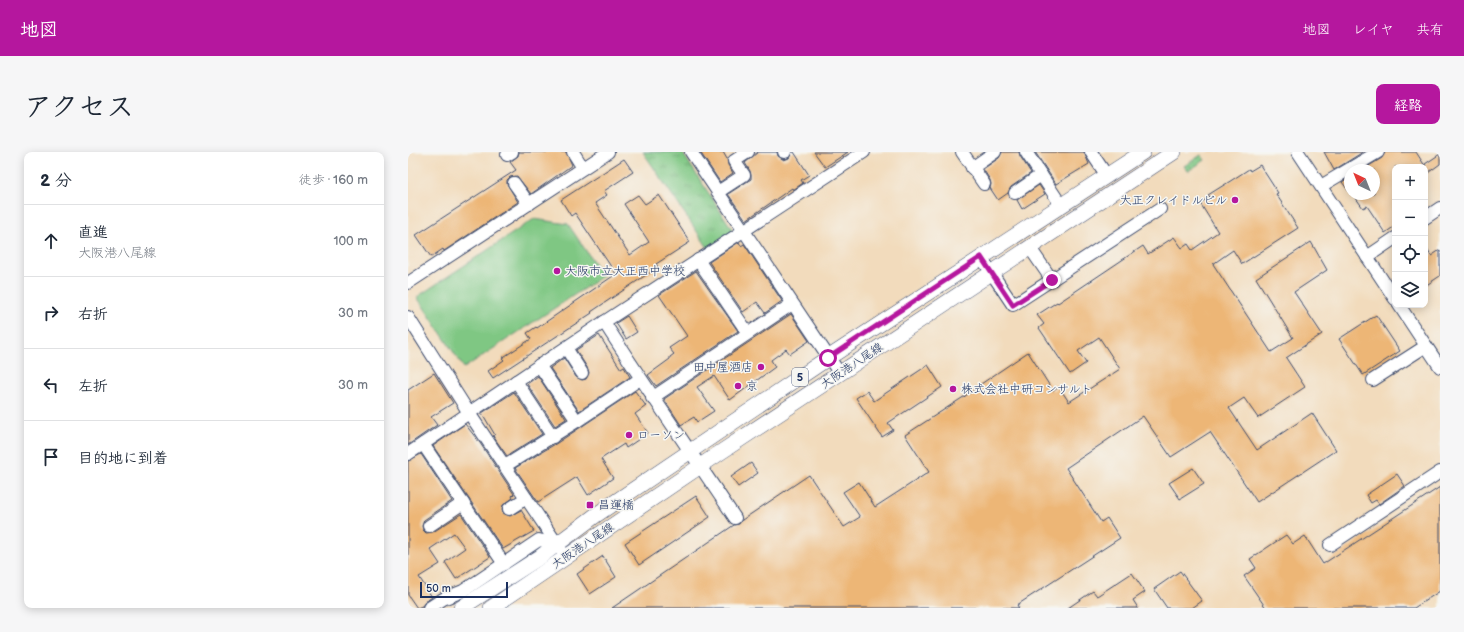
<!DOCTYPE html>
<html lang="ja">
<head>
<meta charset="utf-8">
<style>
  :root { --surface:#fff; --page:#f6f6f7; --text:#1f2937; --muted:#747a83; --line:#e0e1e3; --accent:#b5179e }
  body { margin:0; font-family:"Balsamiq Sans","Klee One",sans-serif; background:var(--page); color:var(--text) }
  .controls { position:absolute; right:12px; top:12px; display:grid; overflow:hidden; border-radius:8px; box-shadow:0 2px 10px #0003 }
  .controls button { width:36px; height:36px; display:grid; place-items:center; padding:0; border:0; border-bottom:1px solid var(--line); background:var(--surface); color:var(--text); font:20px sans-serif }
  .compass { position:absolute; left:936px; top:12px; width:36px; height:36px; border-radius:50%; background:var(--surface); box-shadow:0 2px 10px #0003; rotate:317deg }
  .scale { position:absolute; left:12px; bottom:10px; width:88px; box-sizing:border-box; padding-left:4px; border:2px solid #1b2f5e; border-top:0; font-size:11px; line-height:14px; white-space:nowrap; color:#1b2f5e; -webkit-text-stroke:3px #f6f6f2; paint-order:stroke }
  .stop { position:absolute; width:12px; height:12px; margin:-9px; border:3px solid #b5179e; border-radius:50%; background:#fff }
  .stop.end { background:#b5179e; border-color:#fff; box-shadow:0 1px 4px #0008 }
  .list { margin:0; padding:0; list-style:none }
  h2 { display:flex; justify-content:space-between; align-items:center; height:52px; margin:0; padding:0 16px; font-size:17px }
  h2 small { font-size:13px; font-weight:400; color:var(--muted) }
  .list li { display:grid; grid-template-columns:26px 1fr auto; gap:12px; align-items:center; box-sizing:border-box; height:72px; padding:0 16px; border-top:1px solid var(--line) }
  .list b { display:block; font-size:15px; white-space:nowrap }
  .list p { margin:0; font-size:13px; white-space:nowrap; color:var(--muted) }
  .list em { font-size:13px; font-style:normal; color:var(--muted) }
  .icon { flex:none; width:22px; height:22px; fill:none; stroke:currentColor; stroke-width:2; stroke-linecap:round; stroke-linejoin:round }
  .map { position:relative; flex:none; width:1032px; height:456px; overflow:hidden; border-radius:8px }
  header { display:flex; align-items:center; gap:24px; box-sizing:border-box; height:56px; padding:0 20px; background:var(--accent); color:#fff }
  header strong { font-size:19px }
  nav { display:flex; gap:22px; margin-inline-start:auto; font-size:14px }
  .intro { display:flex; align-items:center; justify-content:space-between; box-sizing:border-box; height:96px; padding:0 24px }
  h1 { margin:0; font-size:28px }
  .button { padding:10px 18px; border-radius:8px; background:var(--accent); color:#fff; font-size:14px; font-weight:700 }
  main { display:flex; gap:24px; padding:0 24px }
  aside { flex:1; background:var(--surface); border-radius:8px; box-shadow:0 2px 10px #0003 }
  .map>svg:first-child { display:block }
  .grass { fill:url(#grass-dots); stroke:#4d7b70 }
  .park { fill:url(#park-tufts); stroke:#4d7b70 }
  .pitch { fill:#7fc783; stroke:#4d7b70 }
  .building { fill:#edb676 }
  .lines { fill:none; stroke-linecap:round; stroke-linejoin:round }
  .minor-casing { stroke:#3b496c; stroke-width:14 }
  .major-casing { stroke:#3b496c; stroke-width:16 }
  .minor { stroke:#fff; stroke-width:12 }
  .major { stroke:#fff; stroke-width:15 }
  .route { stroke:#b5179e; stroke-width:5 }
  .poi-dot { fill:#b5179e; stroke:#f6f6f2; stroke-width:1.5 }
  .labels { text-anchor:middle; dominant-baseline:central; stroke-width:3; stroke-linejoin:round; paint-order:stroke }
  .shield { fill:#f6f6f2; stroke:#5d6b8a; stroke-width:1 }
  .shield-label { font-size:11px; font-weight:bold; fill:#1b2f5e }
  .poi-label { font-size:12px; fill:#1b2f5e; stroke:#f6f6f2; text-anchor:start }
  .street-label { font-size:12px; fill:#1b2f5e; stroke:#f6f6f2 }
</style>
</head>
<body>
<header>
<strong>地図</strong>
<nav><a>地図</a><a>レイヤ</a><a>共有</a></nav>
</header>
<div class="intro"><h1>アクセス</h1><a class="button">経路</a></div>
<main>
<aside>
<h2>2 分<small>徒歩 · 160 m</small></h2>
<ul class="list">
<li><svg class="icon" aria-label="ahead" viewBox="0 0 24 24"><path d="M12 20V5M6 11l6-6 6 6"/></svg><div><b>直進</b><p>大阪港八尾線</p></div><em>100 m</em></li>
<li><svg class="icon" aria-label="right" viewBox="0 0 24 24"><path d="M7 20v-9h11M14 6l5 5-5 5"/></svg><div><b>右折</b></div><em>30 m</em></li>
<li><svg class="icon" aria-label="left" viewBox="0 0 24 24"><path d="M17 20v-9H6M10 6l-5 5 5 5"/></svg><div><b>左折</b></div><em>30 m</em></li>
<li><svg class="icon" aria-label="arrive" viewBox="0 0 24 24"><path d="M6 21V4h12l-3 4 3 4H6"/></svg><div><b>目的地に到着</b></div></li>
</ul>
</aside>
<div class="map">
<svg width="1032" height="456" viewBox="0 0 1032 456">
  <defs>
    <pattern id="grass-dots" width="8" height="8" patternUnits="userSpaceOnUse"><rect width="8" height="8" fill="#7fc783"/><path d="M2 2h.1M6 6h.1" fill="none" stroke="#67a26e" stroke-width="1.8" stroke-linecap="round"/></pattern>
    <pattern id="park-tufts" width="24" height="20" patternUnits="userSpaceOnUse"><rect width="24" height="20" fill="#7fc783"/><path d="M3 7l-1-3M5 7V3M7 7l1-3M15 17l-1-3M17 17v-4M19 17l1-3" fill="none" stroke="#67a26e"/></pattern>
  </defs>
  <rect width="100%" height="100%" fill="#f6f6f2"/>
  <filter id="ink" filterUnits="userSpaceOnUse"><feTurbulence type="fractalNoise" baseFrequency=".025" numOctaves="2"/><feDisplacementMap in="SourceGraphic" scale="8" xChannelSelector="R" yChannelSelector="G"/><feConvolveMatrix kernelMatrix="1 2 1 2 8 2 1 2 1" color-interpolation-filters="sRGB"/></filter>
  <filter id="wash" filterUnits="userSpaceOnUse"><feTurbulence type="fractalNoise" baseFrequency=".012" numOctaves="4" result="noise"/><feDisplacementMap in="SourceGraphic" scale="16" xChannelSelector="R" yChannelSelector="G"/><feGaussianBlur stdDeviation="0.9" result="paint"/><feColorMatrix in="noise" values="0 0 0 0 0 0 0 0 0 0 0 0 0 0 0 0 0 1.4 0 .05"/><feComposite in="paint" operator="in"/></filter>
  <g filter="url(#wash)">
    <rect width="100%" height="100%" fill="#f2dbbc"/>
    <!-- grass -->
    <polygon class="grass" points="793,3 797,8 780,19 776,14"/>
    <!-- park -->
    <polygon class="park" points="235,0 274,0 324,77 323,81 300,96"/>
    <!-- pitch -->
    <polygon class="pitch" points="126,67 160,72 195,124 56,216 9,145"/>
    <g id="blocks">
      <!-- building -->
      <g class="building">
        <polygon points="111,0 158,0 164,13 123,42 109,24 102,25 99,28 99,32 110,50 36,99 35,97 23,105 8,83 108,18 102,10 110,4"/>
        <polygon points="292,0 315,0 319,7 320,13 325,21 312,30"/>
        <polygon points="350,0 369,0 370,4 376,8 381,6 384,0 386,0 401,23 393,28 395,31 385,38 384,36 338,68 320,42 343,27 343,23 342,19 337,11"/>
        <polygon points="406,0 440,0 417,15"/>
        <polygon points="594,0 611,0 612,4 623,21 603,35 600,41 590,48 582,36 583,32 582,28 575,17 591,6"/>
        <polygon points="627,0 676,0 681,12 648,32"/>
        <polygon points="916,0 955,0 926,18"/>
        <polygon points="977,0 1008,0 1017,14 1017,12 1032,2 1032,12 1017,23 1017,15 987,15 987,74 977,81 959,54 955,56 945,42 966,42 966,18 954,18 974,6"/>
        <polygon points="216,7 225,20 196,39 199,43 187,51 222,103 241,90 216,52 230,43 237,52 251,43 282,90 248,112 250,115 183,160 184,161 85,226 80,219 96,208 94,206 123,187 119,181 128,175 129,176 208,122 167,61 163,64 153,48"/>
        <polygon points="852,13 870,41 868,42 890,76 834,112 825,98 805,112 863,200 885,186 848,126 903,90 919,118 886,140 914,182 878,206 897,235 850,266 836,246 821,256 849,298 904,261 928,298 849,350 802,280 763,305 735,264 658,316 693,370 699,366 712,386 609,453 611,456 204,456 326,373 331,372 334,368 401,323 436,375 452,365 435,340 451,330 467,355 521,320 497,283 571,235 570,234 620,200 645,239 651,235 661,250 712,217 691,185 670,199 678,211 662,222 631,176 636,172 629,163 649,150 650,151 735,94 740,102 766,85 774,96 780,92 784,98 810,80 792,51 802,45 800,43 824,28 841,17 842,19"/>
        <polygon points="942,25 942,41 934,30"/>
        <polygon points="631,33 637,42 614,57 609,48"/>
        <polygon points="331,90 333,94 336,92 374,149 357,161 349,150 335,160 301,110"/>
        <polygon points="1017,94 1023,104 1032,98 1032,124 1017,134"/>
        <polygon points="288,119 330,179 248,234 240,223 262,207 262,205 266,202 261,196 279,184 251,143"/>
        <polygon points="383,162 401,189 382,202 378,197 363,208 367,215 322,248 306,224 289,235 306,259 289,270 286,265 273,273 256,247"/>
        <polygon points="968,163 992,199 955,223 931,187"/>
        <polygon points="219,164 229,180 218,187 208,171"/>
        <polygon points="191,183 213,217 216,215 222,225 171,259 142,216 156,206 168,225 174,228 178,227 181,221 180,217 168,198"/>
        <polygon points="520,213 534,235 480,271 485,278 474,285 448,246 459,239 466,249"/>
        <polygon points="26,221 45,251 23,265 29,273 0,293 0,238"/>
        <polygon points="130,224 158,267 147,274 119,232"/>
        <polygon points="227,239 238,254 227,262 240,281 218,296 216,292 193,307 205,326 180,343 169,325 130,350 107,316 149,291"/>
        <polygon points="106,240 134,282 99,304 85,284 87,283 74,261"/>
        <polygon points="57,272 72,291 106,342 104,344 105,346 95,353 94,357 95,361 102,364 113,358 126,379 95,397 25,294"/>
        <polygon points="13,302 44,349 16,368 14,374 15,378 18,381 25,380 53,362 82,405 48,427 37,410 57,396 46,381 22,397 32,412 11,425 24,445 17,450 14,454 9,456 0,443 0,309"/>
        <polygon points="343,311 350,321 330,335 323,325"/>
        <polygon points="785,316 796,332 772,347 761,331"/>
        <polygon points="989,322 997,334 971,352 968,348 963,351 958,343"/>
        <polygon points="1032,335 1032,439 1006,456 858,456 836,424 848,416 842,407 878,383 885,392 897,384 915,412"/>
        <polygon points="288,344 302,365 231,413 217,391"/>
        <polygon points="195,404 208,425 182,442 169,422"/>
        <polygon points="772,419 794,449 784,456 759,456 746,437"/>
        <polygon points="724,421 737,440 725,448 730,456 660,456 685,439 689,444"/>
      </g>
    </g>
  </g>
  <g filter="url(#ink)">
    <use href="#blocks" fill-opacity="0" stroke="#3b496c" stroke-width="1"/>
    <g class="lines">
      <defs>
        <g id="minor">
          <polyline points="165,0 175,16"/>
          <polyline points="283,0 432,222"/>
          <polyline points="376,0 377,0"/>
          <polyline points="554,0 576,32"/>
          <polyline points="618,0 653,53"/>
          <polyline points="683,0 699,24"/>
          <polyline points="890,0 987,147"/>
          <polyline points="99,3 104,0"/>
          <polyline points="564,16 587,0"/>
          <polyline points="106,31 121,52"/>
          <polyline points="913,34 970,0"/>
          <polyline points="310,40 336,23 326,9 340,0"/>
          <polyline points="607,41 633,23"/>
          <polyline points="1017,66 1032,56"/>
          <polyline points="622,96 644,128"/>
          <polyline points="573,105 605,153 752,57"/>
          <polyline points="959,105 987,86"/>
          <polyline points="290,108 340,181"/>
          <polyline points="0,131 200,0"/>
          <polyline points="991,153 1032,215"/>
          <polyline points="0,165 61,261 153,398"/>
          <path d="M196 170C238 236 283 300 327 366"/>
          <polyline points="158,196 174,221"/>
          <polyline points="131,213 169,269"/>
          <polyline points="965,228 1018,194"/>
          <polyline points="108,229 145,285"/>
          <polyline points="244,246 384,152"/>
          <polyline points="15,292 96,412"/>
          <polyline points="0,302 196,170 456,0"/>
          <polyline points="97,314 169,269 232,227"/>
          <polyline points="101,357 118,346"/>
          <polyline points="21,374 55,351"/>
          <polyline points="922,393 1032,320"/>
          <polyline points="21,456 35,447 55,439 131,388 149,392"/>
        </g>
        <g id="major">
          <polyline points="53,456 132,405 188,363 420,206 735,0"/>
          <polyline points="83,456 313,300 766,0"/>
        </g>
      </defs>
      <!-- minor casing -->
      <use href="#minor" class="minor-casing"/>
      <!-- major casing -->
      <use href="#major" class="major-casing"/>
      <!-- minor -->
      <use href="#minor" class="minor"/>
      <!-- major -->
      <use href="#major" class="major"/>
    </g>
  </g>
  <g class="lines" filter="url(#ink)">
    <!-- route -->
    <polyline class="route" points="420,206 573,105 605,153 644,128"/>
  </g>
  <!-- markers -->
  <g class="poi-dot">
    <circle cx="827" cy="48" r="4"/>
    <circle cx="149" cy="119" r="4"/>
    <circle cx="353" cy="215" r="4"/>
    <circle cx="330" cy="234" r="4"/>
    <circle cx="545" cy="237" r="4"/>
    <circle cx="221" cy="283" r="4"/>
    <rect x="178" y="349" width="8" height="8" rx="2"/>
  </g>
  <g class="labels">
    <!-- shield labels -->
    <rect class="shield" x="384" y="216" width="16" height="18" rx="3"/>
    <g class="shield-label">
      <text x="392" y="225">5</text>
    </g>
    <!-- poi labels -->
    <g class="poi-label">
      <text x="819" y="48" text-anchor="end">大正クレイドルビル</text>
      <text x="157" y="119">大阪市立大正西中学校</text>
      <text x="345" y="215" text-anchor="end">田中屋酒店</text>
      <text x="338" y="234">京</text>
      <text x="553" y="237">株式会社中研コンサルト</text>
      <text x="229" y="283">ローソン</text>
      <text x="190" y="353">昌運橋</text>
    </g>
    <!-- street labels -->
    <g class="street-label">
      <text transform="translate(444 214) rotate(-34)">大阪港八尾線</text>
      <text transform="translate(175 394) rotate(-34)">大阪港八尾線</text>
    </g>
  </g>
</svg>
<div class="controls">
<button>+</button>
<button>−</button>
<button><svg class="icon" aria-label="locate" viewBox="0 0 24 24"><circle cx="12" cy="12" r="6"/><path d="M12 2v4M12 18v4M2 12h4M18 12h4"/></svg></button>
<button><svg class="icon" aria-label="layers" viewBox="0 0 24 24"><path d="M12 4l9 5-9 5-9-5zM3 14l9 5 9-5"/></svg></button>
</div>
<svg class="compass" viewBox="-18 -18 36 36"><path d="M0-13l5 13h-10z" fill="#e53935"/><path d="M0 13l5-13h-10z" fill="#747a83"/></svg>
<div class="scale">50 m</div>
<div class="stop" style="left:420px;top:206px"></div>
<div class="stop end" style="left:644px;top:128px"></div>
</div>
</main>
</body>
</html>
